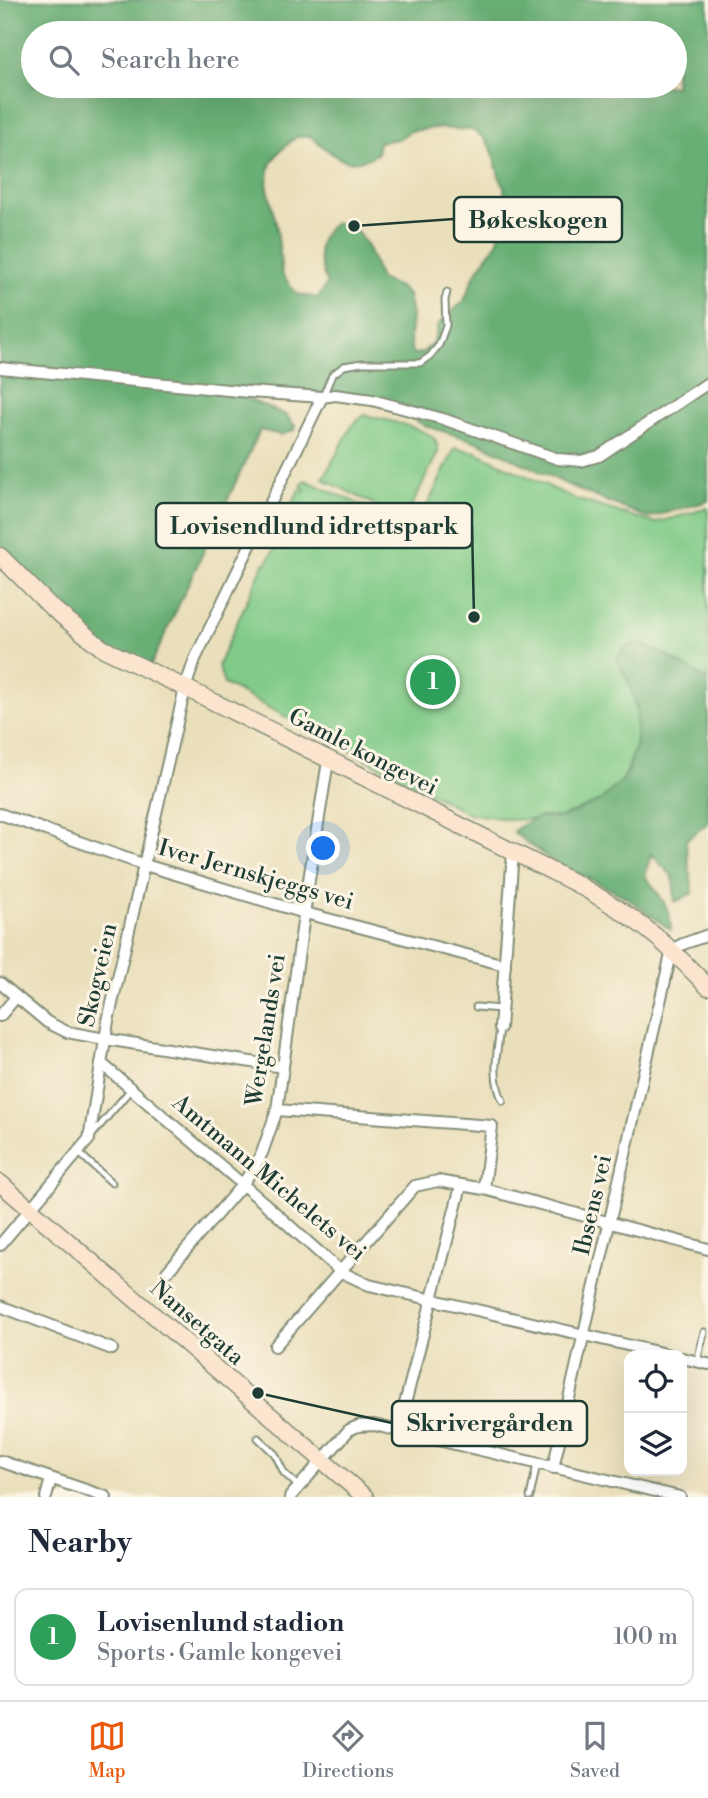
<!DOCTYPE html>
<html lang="en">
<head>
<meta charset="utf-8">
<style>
  :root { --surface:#fff; --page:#f6f6f7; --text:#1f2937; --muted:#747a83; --line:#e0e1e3; --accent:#ea580c }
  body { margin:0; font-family:"Libre Bodoni",serif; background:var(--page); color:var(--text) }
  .controls { position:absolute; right:21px; bottom:21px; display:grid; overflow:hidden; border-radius:14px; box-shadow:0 7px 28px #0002 }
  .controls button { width:63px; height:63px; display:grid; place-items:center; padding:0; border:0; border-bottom:2px solid var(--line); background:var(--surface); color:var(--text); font:35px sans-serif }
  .you { position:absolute; left:324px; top:849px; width:24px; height:24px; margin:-18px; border:5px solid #fff; border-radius:50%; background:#1a73e8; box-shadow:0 0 0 10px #1a73e833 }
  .badge { display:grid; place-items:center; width:46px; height:46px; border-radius:50%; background:var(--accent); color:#fff; font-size:23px; font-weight:700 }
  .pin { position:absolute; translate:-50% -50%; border:4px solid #fff; box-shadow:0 2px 7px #0006 }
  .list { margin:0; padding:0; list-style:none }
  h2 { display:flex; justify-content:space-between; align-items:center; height:91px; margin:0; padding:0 28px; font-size:30px }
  h2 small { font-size:23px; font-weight:400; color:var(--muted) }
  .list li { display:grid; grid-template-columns:46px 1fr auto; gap:21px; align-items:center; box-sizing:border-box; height:98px; margin:0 14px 14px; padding:0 14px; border:2px solid var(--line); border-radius:14px }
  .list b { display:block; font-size:26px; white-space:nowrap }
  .list p { margin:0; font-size:23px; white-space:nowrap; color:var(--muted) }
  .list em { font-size:23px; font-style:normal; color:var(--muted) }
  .icon { flex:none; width:38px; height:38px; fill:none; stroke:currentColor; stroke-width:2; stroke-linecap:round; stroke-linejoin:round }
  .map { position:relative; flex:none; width:708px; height:1497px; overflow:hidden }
  .search { position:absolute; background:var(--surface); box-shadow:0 7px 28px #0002; left:21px; right:21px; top:21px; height:77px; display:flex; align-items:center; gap:18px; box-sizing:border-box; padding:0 24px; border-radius:38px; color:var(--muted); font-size:26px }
  .sheet { height:203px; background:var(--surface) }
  nav { display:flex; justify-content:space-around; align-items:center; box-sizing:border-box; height:98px; border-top:2px solid var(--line); background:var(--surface); font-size:19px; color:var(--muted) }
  nav a { display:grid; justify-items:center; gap:4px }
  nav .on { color:var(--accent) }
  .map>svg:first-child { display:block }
  .green { fill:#81cb88; stroke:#50845e; stroke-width:2 }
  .forest { fill:#68af74; stroke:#447654; stroke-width:2; fill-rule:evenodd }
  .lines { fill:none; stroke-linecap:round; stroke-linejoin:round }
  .lane-casing { stroke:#848e78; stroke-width:9 }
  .street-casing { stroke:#848e78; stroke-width:14 }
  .secondary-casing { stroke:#848e78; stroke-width:19 }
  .lane { stroke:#fff; stroke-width:5 }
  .street { stroke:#fff; stroke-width:10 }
  .secondary { stroke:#fbe5cf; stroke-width:16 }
  .labels { text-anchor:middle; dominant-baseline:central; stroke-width:6; stroke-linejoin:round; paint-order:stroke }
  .street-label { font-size:23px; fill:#1f3d34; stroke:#fcf5e5 }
  .leader { fill:none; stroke:#1f3d34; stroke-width:2.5 }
  .callout-dot { fill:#1f3d34; stroke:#fcf5e5; stroke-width:2.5 }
  .callout { fill:#fcf5e5; stroke:#1f3d34; stroke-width:2.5 }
  .callout-label { font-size:24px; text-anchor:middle; font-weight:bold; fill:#1f3d34 }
</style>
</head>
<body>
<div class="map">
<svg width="708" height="1497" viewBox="0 0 708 1497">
  <rect width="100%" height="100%" fill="#fcf5e5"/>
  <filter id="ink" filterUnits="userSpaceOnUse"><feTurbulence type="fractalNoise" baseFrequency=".0143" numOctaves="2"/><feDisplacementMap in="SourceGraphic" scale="14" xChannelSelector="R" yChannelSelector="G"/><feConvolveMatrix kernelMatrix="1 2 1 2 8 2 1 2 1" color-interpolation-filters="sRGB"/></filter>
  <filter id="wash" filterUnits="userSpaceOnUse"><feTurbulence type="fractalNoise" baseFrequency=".00686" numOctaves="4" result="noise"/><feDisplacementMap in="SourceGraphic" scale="28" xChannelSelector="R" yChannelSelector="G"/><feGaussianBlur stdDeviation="1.57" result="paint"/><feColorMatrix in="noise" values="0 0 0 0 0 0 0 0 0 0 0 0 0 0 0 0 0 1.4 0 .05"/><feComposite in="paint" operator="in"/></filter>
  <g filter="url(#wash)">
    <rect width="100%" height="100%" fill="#eadfbb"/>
    <!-- green -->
    <g class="green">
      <path d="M365 415C380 418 421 428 432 436 437 441 438 446 438 452L405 520 323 479 353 424Z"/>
      <polygon points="455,448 476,452 575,499 655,523 708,508 708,680 660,652 636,643 623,649 617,660 629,682 637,710 636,743 627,771 623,780 600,801 562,817 514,820 468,813 224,684 218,665 264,563 266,564 277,544 274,542 299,490 304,492 306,490 301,487 305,480 416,529"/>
    </g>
    <!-- forest -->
    <g class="forest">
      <path d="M0 0H708V501L648 518 579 490 478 442 426 426 369 395 227 390 286 415 295 426 294 430 281 435 260 430 148 671 102 648 0 556ZM33 33H675V86H33ZM434 128 472 130 484 138 492 150 499 176 504 186 505 201 498 241 475 274 464 301 438 324 434 341 422 353 412 354 410 337 412 316 408 295 399 287 380 279C373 262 368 239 352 228 347 225 339 224 335 223 312 239 318 260 327 283L318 298 297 294 282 274 277 228 267 184 270 165 279 152 296 137 310 136C334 155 346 172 377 154L379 142 398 139 411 131Z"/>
      <path d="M636 643 660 652 708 680V823L686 840C687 858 691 876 693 893L675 902 673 877 651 854 645 876C657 892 672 908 671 930L626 897 549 859 513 832 521 825 539 817H562L600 801 623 780 628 771 636 743 637 710 629 682 617 660 623 649Z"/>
    </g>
  </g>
  <g filter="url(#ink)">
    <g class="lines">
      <defs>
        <g id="lane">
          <polyline points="323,396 332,375 344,366 362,363 420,363 430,356 439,345 446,326 445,300 447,292"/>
          <polyline points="476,1007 501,1009"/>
          <path d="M500 1028C497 1053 491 1078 503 1101"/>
          <polyline points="93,1134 131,1089"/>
          <polyline points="78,1152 112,1183"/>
          <polyline points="697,1362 704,1332"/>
          <polyline points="258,1438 275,1454 284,1473 298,1486"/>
          <polyline points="530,1497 537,1464"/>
        </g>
        <g id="street">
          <polyline points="0,368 249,392 322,397 335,395 372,400 443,419 558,459 581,461 599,456 708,383"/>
          <polyline points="0,814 145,865 305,913 505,965"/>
          <polyline points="0,983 47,1022 67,1032 105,1039 283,1067"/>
          <polyline points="0,1016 16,997"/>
          <polyline points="500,1028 513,852"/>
          <polyline points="101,1063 263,1202 341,1272 369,1285 670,1355"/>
          <polyline points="277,1110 492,1126 484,1189"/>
          <polyline points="0,1245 89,1139 108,1021 185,688 195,659 322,397"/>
          <polyline points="167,1272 242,1185 255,1166 262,1153 277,1110 308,886 328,761"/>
          <polyline points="0,1306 112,1349"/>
          <polyline points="275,1346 415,1186 438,1181 484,1189 708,1249"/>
          <polyline points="682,1358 708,1364"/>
          <polyline points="398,1431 461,1186"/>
          <polyline points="0,1461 106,1497"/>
          <polyline points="553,1468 672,950 683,944 708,935"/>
          <polyline points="46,1497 51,1479"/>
          <polyline points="290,1497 349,1430 358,1426 374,1425 680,1497"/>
        </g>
        <g id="secondary">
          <path d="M0 556 51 607 102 648 204 697 575 883C609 902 645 924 673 952 685 963 696 975 708 987"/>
          <polyline points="0,1183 365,1497"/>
        </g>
      </defs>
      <!-- lane casing -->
      <use href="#lane" class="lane-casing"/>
      <!-- street casing -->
      <use href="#street" class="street-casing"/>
      <!-- secondary casing -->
      <use href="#secondary" class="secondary-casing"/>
      <!-- lane -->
      <use href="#lane" class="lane"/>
      <!-- street -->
      <use href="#street" class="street"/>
      <!-- secondary -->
      <use href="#secondary" class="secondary"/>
    </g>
  </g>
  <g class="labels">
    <!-- street labels -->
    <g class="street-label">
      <text transform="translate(363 752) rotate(27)">Gamle kongevei</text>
      <text transform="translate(256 875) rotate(16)">Iver Jernskjeggs vei</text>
      <text transform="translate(98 975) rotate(-77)">Skogveien</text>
      <text transform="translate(266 1030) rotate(-81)">Wergelands vei</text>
      <text transform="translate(269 1178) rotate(40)">Amtmann Michelets vei</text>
      <text transform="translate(593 1205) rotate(-77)">Ibsens vei</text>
      <text transform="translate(197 1323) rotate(41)">Nansetgata</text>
    </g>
  </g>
  <!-- callouts -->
  <path class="leader" d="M354 226L454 219M474 617L472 526M258 1393L392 1423"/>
  <g class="callout-dot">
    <circle cx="354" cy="226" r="7"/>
    <circle cx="474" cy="617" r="7"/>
    <circle cx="258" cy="1393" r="7"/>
  </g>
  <g class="callout">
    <rect x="454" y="197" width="168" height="45" rx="7"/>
    <rect x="156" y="503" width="316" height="45" rx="7"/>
    <rect x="392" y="1401" width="195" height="45" rx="7"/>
  </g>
  <g class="callout-label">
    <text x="538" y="228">Bøkeskogen</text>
    <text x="314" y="534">Lovisendlund idrettspark</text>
    <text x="490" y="1431">Skrivergården</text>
  </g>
</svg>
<div class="controls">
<button><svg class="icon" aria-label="locate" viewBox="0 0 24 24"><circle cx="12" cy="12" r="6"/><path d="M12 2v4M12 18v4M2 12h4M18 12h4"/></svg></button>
<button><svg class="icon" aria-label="layers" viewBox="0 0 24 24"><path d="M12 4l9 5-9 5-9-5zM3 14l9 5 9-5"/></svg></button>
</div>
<div class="you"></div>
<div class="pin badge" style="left:433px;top:682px;background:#2e9e5b">1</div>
<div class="search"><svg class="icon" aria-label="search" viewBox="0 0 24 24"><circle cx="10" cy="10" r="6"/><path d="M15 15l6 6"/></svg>Search here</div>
</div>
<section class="sheet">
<h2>Nearby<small></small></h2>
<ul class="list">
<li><span class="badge" style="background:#2e9e5b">1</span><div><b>Lovisenlund stadion</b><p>Sports · Gamle kongevei</p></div><em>100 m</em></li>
</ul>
</section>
<nav>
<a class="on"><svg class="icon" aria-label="map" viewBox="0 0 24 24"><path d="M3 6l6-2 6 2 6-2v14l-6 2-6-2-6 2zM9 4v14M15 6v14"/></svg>Map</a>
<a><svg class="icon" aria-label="directions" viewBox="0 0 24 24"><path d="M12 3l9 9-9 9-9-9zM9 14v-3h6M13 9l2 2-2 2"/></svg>Directions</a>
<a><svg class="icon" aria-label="saved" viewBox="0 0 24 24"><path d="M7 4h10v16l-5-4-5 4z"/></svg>Saved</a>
</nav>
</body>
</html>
